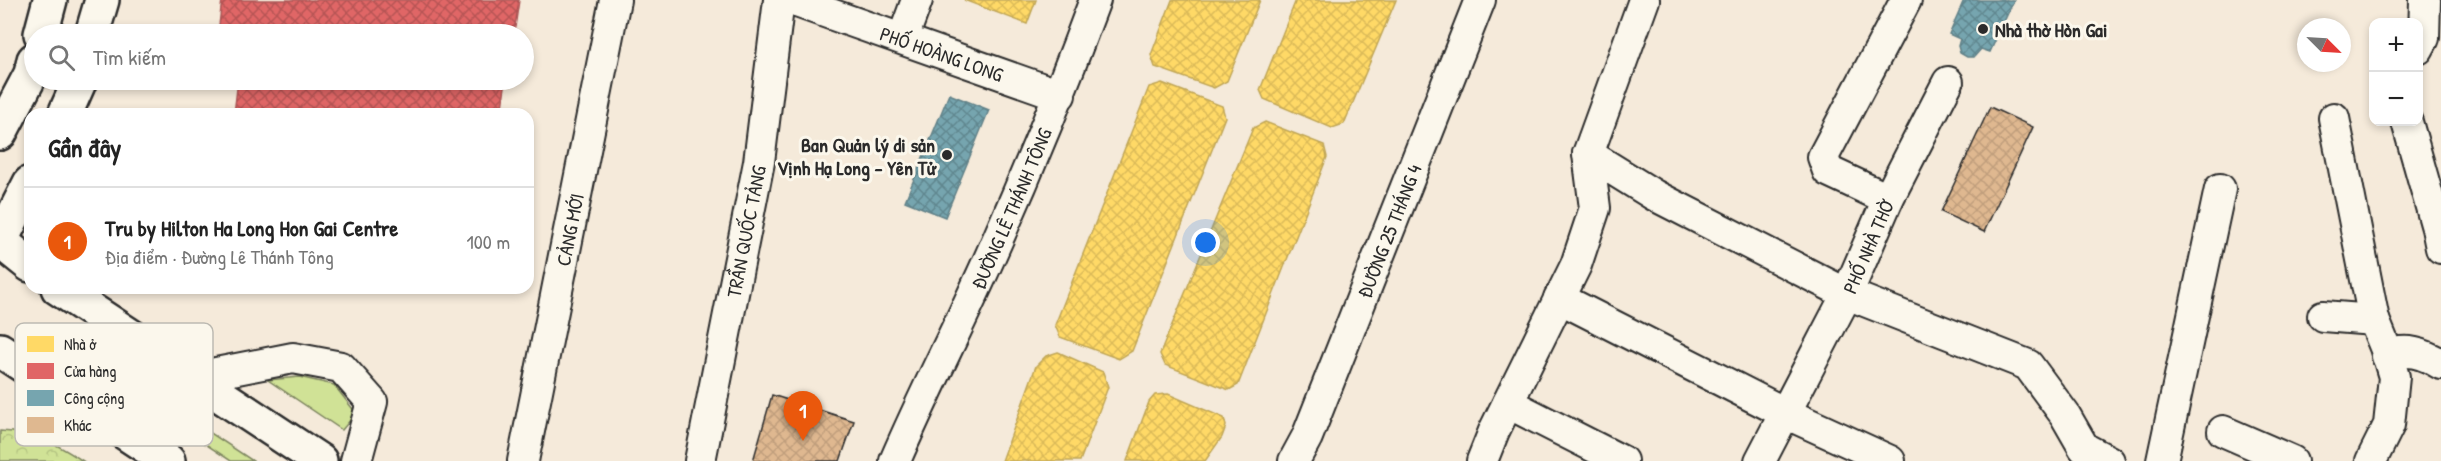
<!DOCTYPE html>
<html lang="vi">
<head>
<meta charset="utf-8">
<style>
  :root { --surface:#fff; --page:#f6f6f6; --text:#222; --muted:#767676; --line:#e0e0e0; --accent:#ea580c }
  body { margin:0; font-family:"Patrick Hand",sans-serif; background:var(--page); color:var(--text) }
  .controls { position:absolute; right:18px; top:18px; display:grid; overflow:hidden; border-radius:12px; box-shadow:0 3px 9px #0003 }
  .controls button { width:54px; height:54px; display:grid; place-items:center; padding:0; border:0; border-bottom:2px solid var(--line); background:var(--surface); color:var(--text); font:30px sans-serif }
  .compass { position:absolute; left:2297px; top:18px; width:54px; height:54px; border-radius:50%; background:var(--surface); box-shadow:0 3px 9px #0003; rotate:114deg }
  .you { position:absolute; left:1206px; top:243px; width:21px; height:21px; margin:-15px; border:4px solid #fff; border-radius:50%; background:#1a73e8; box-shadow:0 0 0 9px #1a73e833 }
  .badge { display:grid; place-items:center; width:39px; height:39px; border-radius:50%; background:var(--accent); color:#fff; font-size:20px; font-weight:700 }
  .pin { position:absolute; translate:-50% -50px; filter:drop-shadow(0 2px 3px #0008) }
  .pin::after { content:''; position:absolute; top:32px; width:21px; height:18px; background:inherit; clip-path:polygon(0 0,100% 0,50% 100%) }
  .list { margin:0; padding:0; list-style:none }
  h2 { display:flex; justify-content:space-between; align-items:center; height:78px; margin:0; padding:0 24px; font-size:26px }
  h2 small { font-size:20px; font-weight:400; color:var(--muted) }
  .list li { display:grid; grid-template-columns:39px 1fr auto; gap:18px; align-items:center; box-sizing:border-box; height:108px; padding:0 24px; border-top:2px solid var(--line) }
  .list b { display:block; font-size:22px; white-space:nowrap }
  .list p { margin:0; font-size:20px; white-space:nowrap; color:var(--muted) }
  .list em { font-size:20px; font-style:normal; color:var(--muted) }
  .icon { flex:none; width:33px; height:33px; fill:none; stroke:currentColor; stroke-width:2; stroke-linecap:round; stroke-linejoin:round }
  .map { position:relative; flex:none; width:2441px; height:461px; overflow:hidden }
  .search { position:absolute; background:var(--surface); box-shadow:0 3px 9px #0003; left:24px; top:24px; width:510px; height:66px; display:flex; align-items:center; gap:15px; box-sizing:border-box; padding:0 21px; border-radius:33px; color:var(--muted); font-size:22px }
  .panel { position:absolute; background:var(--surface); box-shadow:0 3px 9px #0003; left:24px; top:108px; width:510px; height:186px; border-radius:18px }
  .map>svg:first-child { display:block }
  .green { fill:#d0e296; stroke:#7e8660; stroke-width:1.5 }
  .park { fill:url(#park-crowns); stroke:#7e8660; stroke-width:1.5 }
  .homes { fill:url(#homes-cross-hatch); stroke:#bfa554; stroke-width:1.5 }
  .shops { fill:url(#shops-cross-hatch); stroke:#aa5454; stroke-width:1.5 }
  .public { fill:url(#public-cross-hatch); stroke:#608087; stroke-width:1.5 }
  .building { fill:url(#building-cross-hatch); stroke:#2b2b2b; stroke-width:1.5 }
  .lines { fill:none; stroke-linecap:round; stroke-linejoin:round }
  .minor-casing { stroke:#2b2b2b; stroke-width:34 }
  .major-casing { stroke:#2b2b2b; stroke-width:38 }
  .minor { stroke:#fbf7ec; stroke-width:30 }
  .major { stroke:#fbf7ec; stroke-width:33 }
  .poi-dot { fill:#2b2b2b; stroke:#fbf7ec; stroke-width:2 }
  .labels { text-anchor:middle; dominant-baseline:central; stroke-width:6; stroke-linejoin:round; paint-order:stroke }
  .poi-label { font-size:20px; font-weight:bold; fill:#2b2b2b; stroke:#fbf7ec; text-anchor:start }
  .street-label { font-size:20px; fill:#2b2b2b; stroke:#fbf7ec }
  .key { fill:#fbf7ec; stroke:#bdbab2; stroke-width:1.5 }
  .key-label { font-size:16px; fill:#2b2b2b }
</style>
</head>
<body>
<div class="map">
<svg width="2441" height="461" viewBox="0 0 2441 461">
  <defs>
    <pattern id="park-crowns" width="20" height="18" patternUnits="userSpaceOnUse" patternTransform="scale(1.5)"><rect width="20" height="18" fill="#d0e296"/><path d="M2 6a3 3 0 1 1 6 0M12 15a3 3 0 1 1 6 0" fill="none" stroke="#b3c281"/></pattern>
    <pattern id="homes-cross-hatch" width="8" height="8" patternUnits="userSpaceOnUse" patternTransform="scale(1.5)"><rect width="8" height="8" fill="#ffd966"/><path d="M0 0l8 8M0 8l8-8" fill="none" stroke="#dbba59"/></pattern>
    <pattern id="shops-cross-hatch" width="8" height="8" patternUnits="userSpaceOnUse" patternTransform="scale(1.5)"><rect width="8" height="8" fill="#e06666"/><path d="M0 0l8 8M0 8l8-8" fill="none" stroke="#b65454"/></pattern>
    <pattern id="public-cross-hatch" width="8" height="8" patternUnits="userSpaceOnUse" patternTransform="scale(1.5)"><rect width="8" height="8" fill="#76a5af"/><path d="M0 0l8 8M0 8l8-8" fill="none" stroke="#61878f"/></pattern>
    <pattern id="building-cross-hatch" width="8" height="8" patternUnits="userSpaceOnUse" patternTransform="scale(1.5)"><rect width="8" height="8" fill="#dfb890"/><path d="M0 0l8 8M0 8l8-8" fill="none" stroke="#c09e7c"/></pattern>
  </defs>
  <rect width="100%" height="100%" fill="#f5eada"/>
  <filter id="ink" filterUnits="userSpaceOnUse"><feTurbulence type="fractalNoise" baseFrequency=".0167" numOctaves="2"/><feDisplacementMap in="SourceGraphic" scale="12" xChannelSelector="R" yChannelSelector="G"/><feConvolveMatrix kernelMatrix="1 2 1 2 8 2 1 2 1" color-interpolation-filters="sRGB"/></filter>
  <g filter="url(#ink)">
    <!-- green -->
    <g class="green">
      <polygon points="52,328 253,461 231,461 44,337"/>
      <polygon points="299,377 334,385 356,413 342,430 268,380"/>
    </g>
    <!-- park -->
    <path class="park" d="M0 431C37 433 52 441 83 461H0Z"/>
    <!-- homes -->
    <g class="homes">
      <polygon points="964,0 1036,0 1027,24"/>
      <polygon points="1172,0 1260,0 1227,81 1214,88 1155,67 1151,55"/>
      <polygon points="1296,0 1396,0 1344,124 1332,128 1264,99 1260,90"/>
      <polygon points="1162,83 1222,106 1225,117 1132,351 1119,359 1060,337 1055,325 1149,87"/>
      <polygon points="1265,122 1324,145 1327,157 1238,385 1229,390 1165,365 1160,354 1253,128"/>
      <polygon points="1058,352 1103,372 1108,387 1080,461 1002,461 1036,366 1046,356"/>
      <polygon points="1168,394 1224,418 1226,426 1222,437 1205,461 1127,461 1149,402 1155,395"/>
    </g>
    <!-- shops -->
    <g class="shops">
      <polygon points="222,0 519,0 514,34 218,34"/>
      <polygon points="238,80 506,80 501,114 234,114"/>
    </g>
    <!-- public -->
    <g class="public">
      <polygon points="1964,0 2014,0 1990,52 1981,49 1974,57 1967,57 1960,53 1958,46 1960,39 1949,34"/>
      <polygon points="949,94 989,110 945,217 905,201"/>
    </g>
    <!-- building -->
    <g class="building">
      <polygon points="1990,107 2033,127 1984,232 1941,212"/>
      <polygon points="772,395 854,421 840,461 753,461"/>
    </g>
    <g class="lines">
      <defs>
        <g id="minor">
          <path id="s1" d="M791 0 1060 95"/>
          <polyline points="903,38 917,0"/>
          <polyline points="2418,49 2424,38 2425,0"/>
          <polyline points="2334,118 2374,320 2385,347 2394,377 2389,425 2371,461"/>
          <polyline points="2407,122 2437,228 2441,248"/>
          <polyline points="1588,154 1654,195 1847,294 2028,365 2065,415 2084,448 2109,461"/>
          <polyline points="1888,199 1948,82"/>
          <polyline points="1559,298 1785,413 1890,461"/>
          <polyline points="2323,316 2374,320"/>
          <path d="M2387 356C2406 347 2424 354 2441 364"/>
          <polyline points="196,377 293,358 341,367 372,402 356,461"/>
          <polyline points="1508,403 1622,461"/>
          <polyline points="2223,431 2292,461"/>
          <path id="s2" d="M523 461 615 0"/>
          <path id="s3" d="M700 461 759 162 779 0"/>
          <path id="s4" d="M895 461C926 389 962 321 993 250 1030 167 1064 84 1095 0"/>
          <path id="s5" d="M1294 461 1307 437 1480 0"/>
          <polyline points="1482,461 1494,431 1576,265 1595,208 1588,154 1644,0"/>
          <path id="s6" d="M1760 461 1847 294 1888 199 1828 171 1823 157 1906 0"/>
          <polyline points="2162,461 2220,189"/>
        </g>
        <g id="major">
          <polyline points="41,34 50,0"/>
          <polyline points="92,34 102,0"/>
          <polyline points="65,114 80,80"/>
          <polyline points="0,133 31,74 34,60"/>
          <polyline points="0,241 30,265"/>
          <polyline points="0,242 30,183"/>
          <polyline points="58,288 320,461"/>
          <polyline points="0,350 168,461"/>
        </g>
      </defs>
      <!-- minor casing -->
      <use href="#minor" class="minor-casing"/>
      <!-- major casing -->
      <use href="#major" class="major-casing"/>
      <!-- minor -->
      <use href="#minor" class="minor"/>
      <!-- major -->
      <use href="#major" class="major"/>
    </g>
  </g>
  <!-- markers -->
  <g class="poi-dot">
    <circle cx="1983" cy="29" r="6"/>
    <circle cx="947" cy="155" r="6"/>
  </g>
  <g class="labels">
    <!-- poi labels -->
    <g class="poi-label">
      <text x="1995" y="29">Nhà thờ Hòn Gai</text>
      <text x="935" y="144" text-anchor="end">Ban Quản lý di sản<tspan x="935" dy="23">Vịnh Hạ Long - Yên Tử</tspan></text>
    </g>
    <!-- street labels -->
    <g class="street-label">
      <text stroke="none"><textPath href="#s1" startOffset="160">PHỐ HOÀNG LONG</textPath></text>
      <text stroke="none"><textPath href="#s4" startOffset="278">ĐƯỜNG LÊ THÁNH TÔNG</textPath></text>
      <text stroke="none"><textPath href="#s2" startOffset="236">CẢNG MỚI</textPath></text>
      <text stroke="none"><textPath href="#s3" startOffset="234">TRẦN QUỐC TẢNG</textPath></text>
      <text stroke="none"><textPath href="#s5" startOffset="249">ĐƯỜNG 25 THÁNG 4</textPath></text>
      <text stroke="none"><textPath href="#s6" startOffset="240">PHỐ NHÀ THỜ</textPath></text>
    </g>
  </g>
  <!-- legend -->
  <rect x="15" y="323" width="198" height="123" rx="9" class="key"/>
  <rect x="27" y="336" width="27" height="16" fill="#ffd966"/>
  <rect x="27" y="363" width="27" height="16" fill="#e06666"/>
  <rect x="27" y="390" width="27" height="16" fill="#76a5af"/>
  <rect x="27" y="417" width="27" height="16" fill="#dfb890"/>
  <g class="key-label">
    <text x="64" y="350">Nhà ở</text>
    <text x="64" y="377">Cửa hàng</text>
    <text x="64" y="404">Công cộng</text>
    <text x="64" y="431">Khác</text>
  </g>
</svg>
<div class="controls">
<button>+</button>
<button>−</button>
</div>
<svg class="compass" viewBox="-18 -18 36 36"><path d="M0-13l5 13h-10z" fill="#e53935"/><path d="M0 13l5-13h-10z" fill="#767676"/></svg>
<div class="you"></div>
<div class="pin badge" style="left:803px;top:441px">1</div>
<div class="search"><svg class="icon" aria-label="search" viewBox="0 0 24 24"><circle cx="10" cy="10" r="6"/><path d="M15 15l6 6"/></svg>Tìm kiếm</div>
<section class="panel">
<h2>Gần đây<small></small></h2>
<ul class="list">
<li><span class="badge">1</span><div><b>Tru by Hilton Ha Long Hon Gai Centre</b><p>Địa điểm · Đường Lê Thánh Tông</p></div><em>100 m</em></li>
</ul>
</section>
</div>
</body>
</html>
